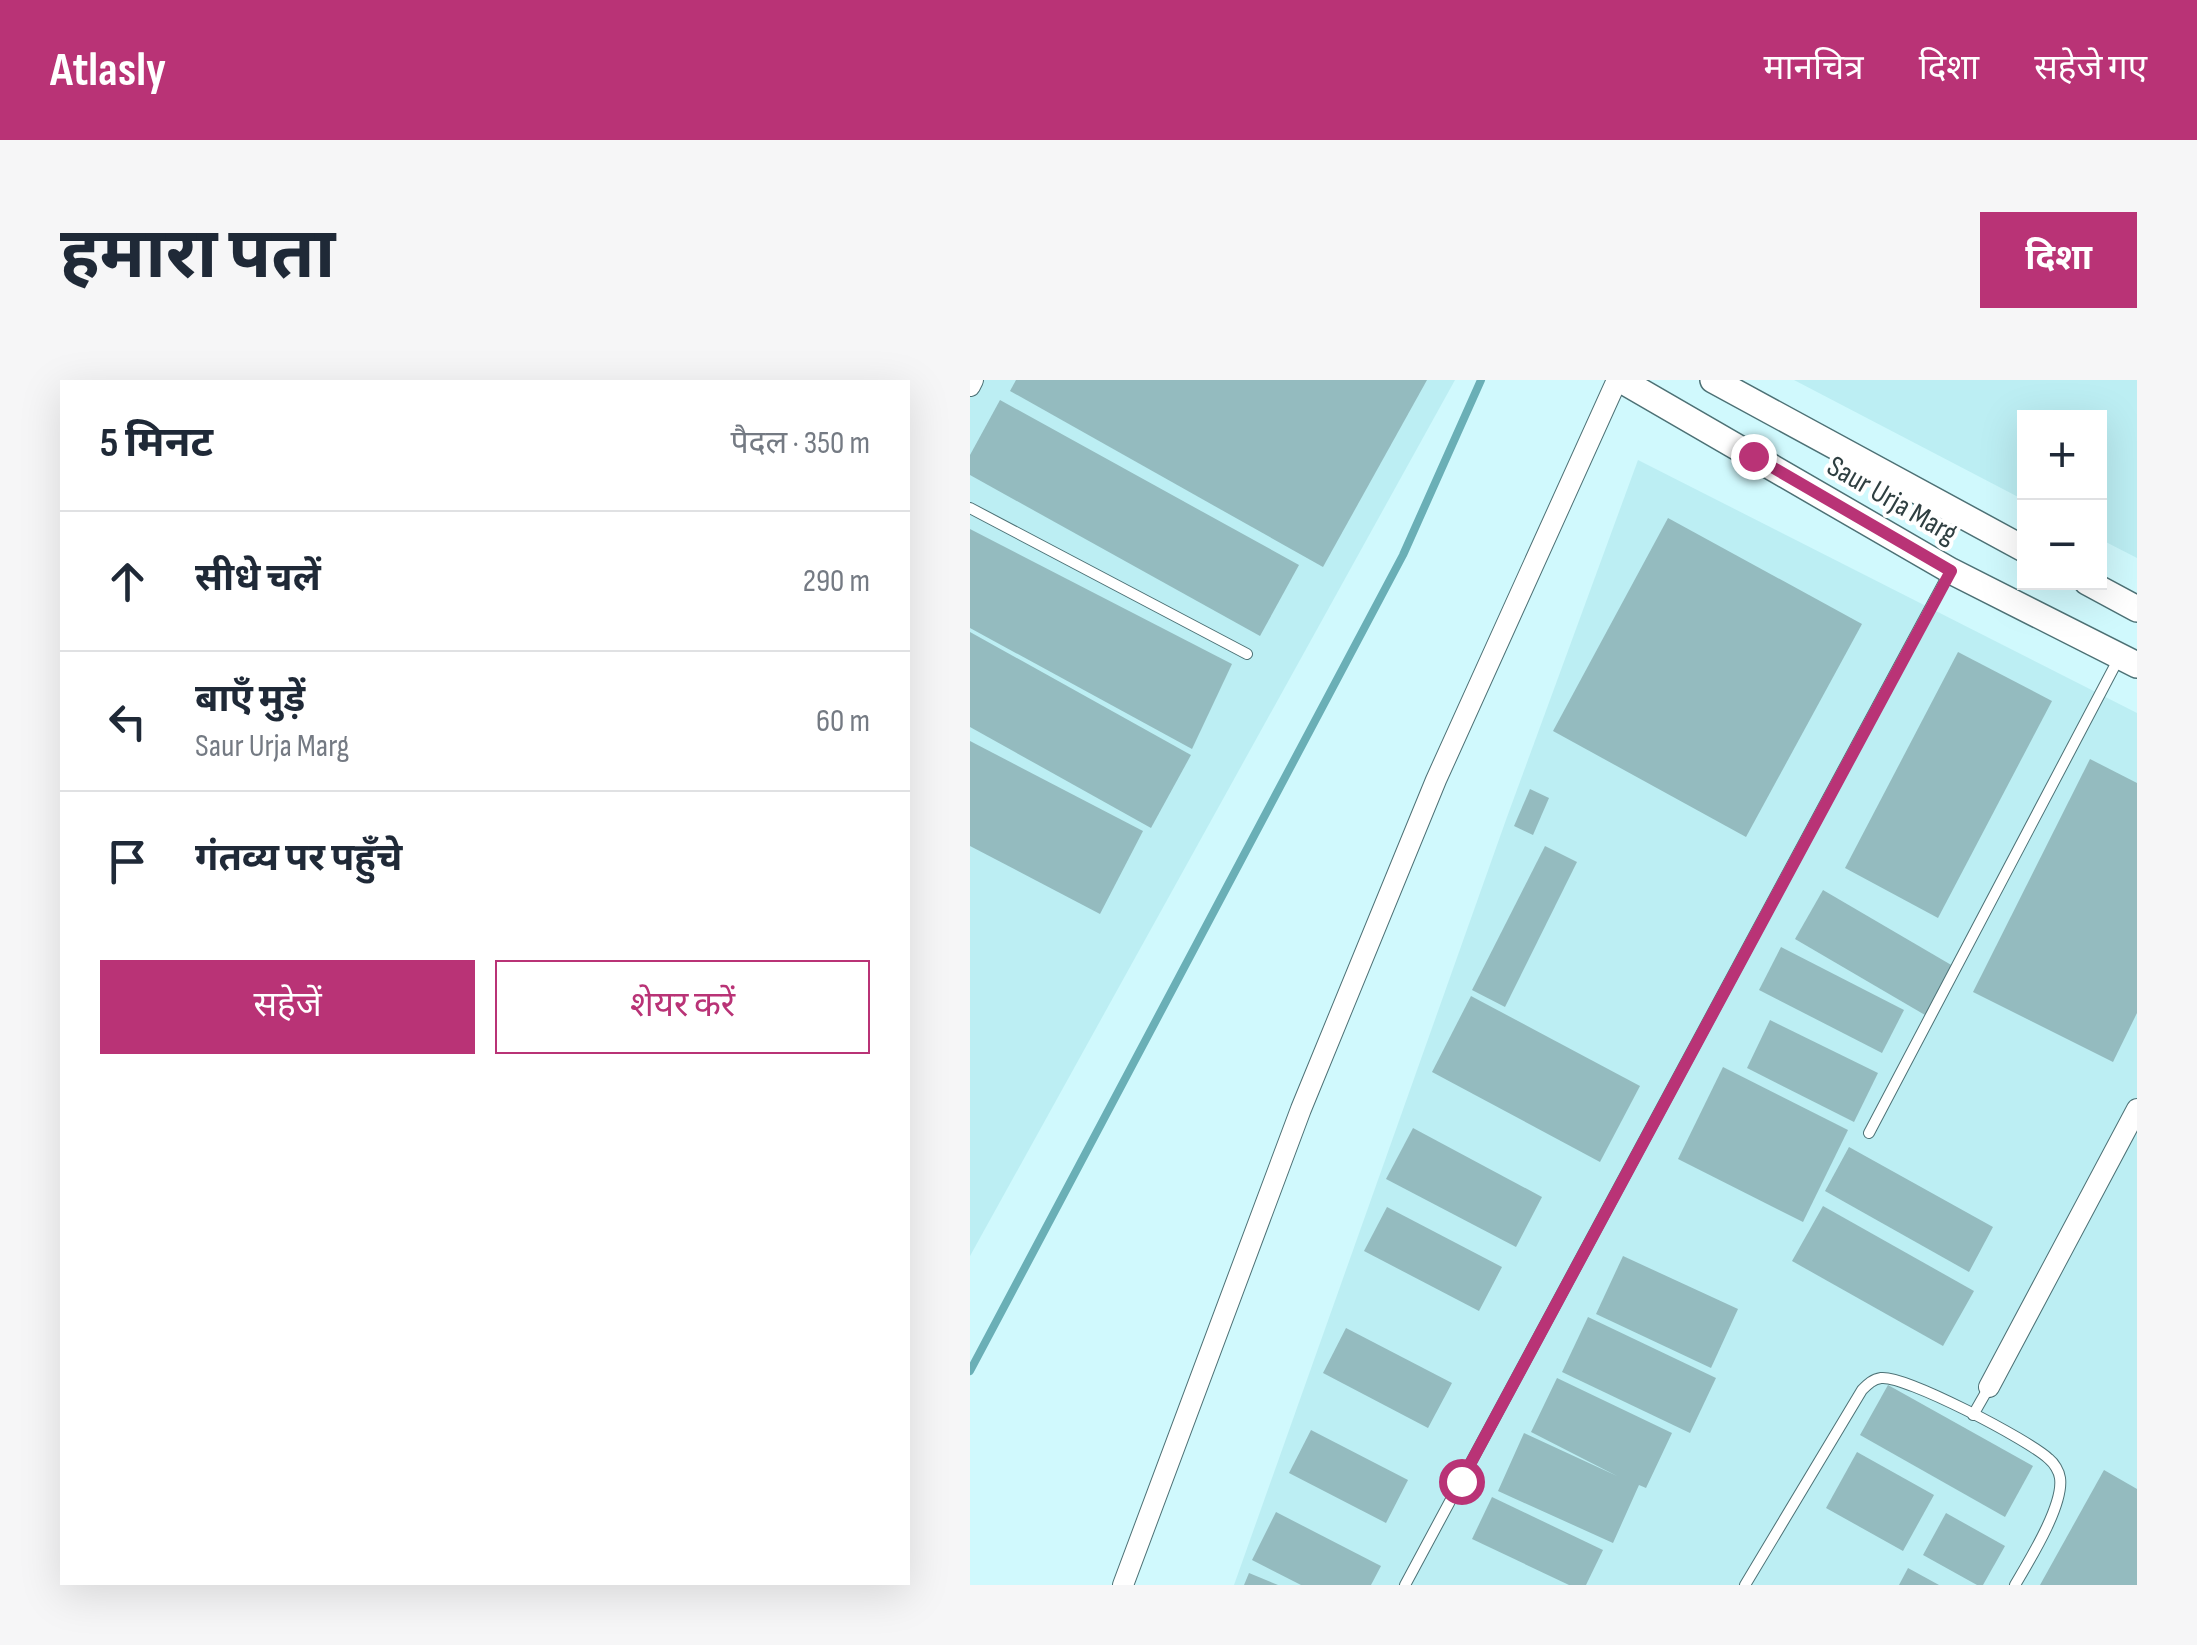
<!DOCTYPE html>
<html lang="hi">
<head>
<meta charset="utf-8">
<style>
  :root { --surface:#fff; --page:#f6f6f7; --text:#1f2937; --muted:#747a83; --line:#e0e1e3; --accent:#b93376 }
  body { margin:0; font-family:"Sofia Sans Condensed","Noto Sans Devanagari",sans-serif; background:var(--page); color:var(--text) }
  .controls { position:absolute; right:30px; top:30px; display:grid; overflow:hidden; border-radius:0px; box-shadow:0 10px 40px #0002 }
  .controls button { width:90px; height:90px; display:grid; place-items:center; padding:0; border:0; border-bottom:2px solid var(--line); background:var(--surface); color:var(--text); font:50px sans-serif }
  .stop { position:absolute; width:30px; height:30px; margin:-22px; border:8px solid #b93376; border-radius:50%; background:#fff }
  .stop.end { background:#b93376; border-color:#fff; box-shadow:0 2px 10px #0008 }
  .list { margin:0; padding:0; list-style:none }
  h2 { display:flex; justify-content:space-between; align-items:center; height:130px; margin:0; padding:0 40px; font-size:42px }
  h2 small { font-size:32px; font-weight:400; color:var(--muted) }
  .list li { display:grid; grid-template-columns:65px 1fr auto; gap:30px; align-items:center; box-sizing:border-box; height:140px; padding:0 40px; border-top:2px solid var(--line) }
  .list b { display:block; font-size:38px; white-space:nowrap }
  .list p { margin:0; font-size:32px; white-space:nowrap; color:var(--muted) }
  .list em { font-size:32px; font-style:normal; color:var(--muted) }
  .actions { display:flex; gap:20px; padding:30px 40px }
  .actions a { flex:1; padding:22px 0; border:2px solid var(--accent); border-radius:0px; text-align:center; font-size:35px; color:var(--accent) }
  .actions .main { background:var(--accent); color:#fff }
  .icon { flex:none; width:55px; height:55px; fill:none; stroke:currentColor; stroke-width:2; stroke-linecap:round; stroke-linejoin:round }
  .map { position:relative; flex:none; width:1167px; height:1205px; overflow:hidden; border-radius:0px }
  header { display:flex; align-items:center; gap:60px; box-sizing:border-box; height:140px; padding:0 50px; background:var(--accent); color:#fff }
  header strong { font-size:48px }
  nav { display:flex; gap:55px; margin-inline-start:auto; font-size:35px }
  .intro { display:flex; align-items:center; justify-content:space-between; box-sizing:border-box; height:240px; padding:0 60px }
  h1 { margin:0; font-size:70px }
  .button { padding:25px 45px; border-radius:0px; background:var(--accent); color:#fff; font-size:35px; font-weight:700 }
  main { display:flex; gap:60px; padding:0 60px }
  aside { flex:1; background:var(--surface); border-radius:0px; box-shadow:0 10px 40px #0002 }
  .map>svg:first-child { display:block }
  .built { fill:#bceef3 }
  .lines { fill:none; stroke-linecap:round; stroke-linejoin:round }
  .stream { stroke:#6aafb6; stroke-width:8 }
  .building { fill:#94bbbf }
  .service-casing { stroke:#4d7175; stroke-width:12 }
  .minor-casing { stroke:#4d7175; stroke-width:22 }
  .tertiary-casing { stroke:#4d7175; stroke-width:28 }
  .service { stroke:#fff; stroke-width:10 }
  .minor { stroke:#fff; stroke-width:20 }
  .tertiary { stroke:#fff; stroke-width:25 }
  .route { stroke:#b93376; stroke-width:12 }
  .labels { text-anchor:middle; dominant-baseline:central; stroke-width:8; stroke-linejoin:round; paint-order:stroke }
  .street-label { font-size:30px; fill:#2f3f41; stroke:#fff }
</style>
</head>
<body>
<header>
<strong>Atlasly</strong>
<nav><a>मानचित्र</a><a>दिशा</a><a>सहेजे गए</a></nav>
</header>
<div class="intro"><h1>हमारा पता</h1><a class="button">दिशा</a></div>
<main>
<aside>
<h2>5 मिनट<small>पैदल · 350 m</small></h2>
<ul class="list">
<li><svg class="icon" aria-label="ahead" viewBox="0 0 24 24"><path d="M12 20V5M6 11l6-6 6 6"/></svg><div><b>सीधे चलें</b></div><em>290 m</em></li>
<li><svg class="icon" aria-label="left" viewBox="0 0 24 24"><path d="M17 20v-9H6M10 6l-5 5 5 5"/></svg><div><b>बाएँ मुड़ें</b><p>Saur Urja Marg</p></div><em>60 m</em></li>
<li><svg class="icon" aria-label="arrive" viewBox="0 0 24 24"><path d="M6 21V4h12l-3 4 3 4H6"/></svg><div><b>गंतव्य पर पहुँचे</b></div></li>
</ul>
<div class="actions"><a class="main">सहेजें</a><a>शेयर करें</a></div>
</aside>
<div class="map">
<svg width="1167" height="1205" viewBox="0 0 1167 1205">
  <rect width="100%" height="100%" fill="#d0f9fd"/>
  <!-- built -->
  <g class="built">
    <polygon points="0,0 485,0 0,876"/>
    <polygon points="824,0 1167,0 1167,178 1130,159 1130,38 1054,38 1054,120"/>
    <polygon points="668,80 1167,333 1167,1205 264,1205 537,437"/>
  </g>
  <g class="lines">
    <!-- stream -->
    <polyline class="stream" points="0,991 433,175 511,0"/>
  </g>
  <!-- building -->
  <g class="building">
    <polygon points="46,0 457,0 353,187 40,11"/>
    <polygon points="30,20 329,185 290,256 0,95 0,75"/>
    <polygon points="698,138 892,244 776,457 583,351"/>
    <polygon points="0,149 262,284 222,369 0,248"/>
    <polygon points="0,252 221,375 181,448 0,347"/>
    <polygon points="988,272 1082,321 968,538 875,488"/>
    <polygon points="0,361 173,451 130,534 0,466"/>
    <polygon points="1120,379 1167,403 1167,633 1143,682 1003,612"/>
    <polygon points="560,409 579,418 563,455 544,446"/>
    <polygon points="575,466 607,482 535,627 502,610"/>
    <polygon points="853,510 983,586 955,635 825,559"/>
    <polygon points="811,567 934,630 912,673 789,610"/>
    <polygon points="501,616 670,706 630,782 462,692"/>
    <polygon points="800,640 908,693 884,742 777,688"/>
    <polygon points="753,687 878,750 833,842 708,779"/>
    <polygon points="443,748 572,817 546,867 416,799"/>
    <polygon points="879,767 1023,847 999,892 855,811"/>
    <polygon points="853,826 1004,911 973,966 822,881"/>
    <polygon points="417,827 532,887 509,931 394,871"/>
    <polygon points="653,876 768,929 741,988 626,934"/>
    <polygon points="618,937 746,998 720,1053 592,992"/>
    <polygon points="376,948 482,1003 458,1048 353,993"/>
    <polygon points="587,998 702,1053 676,1108 669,1105 643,1163 528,1111 554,1053 647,1096 561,1052"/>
    <polygon points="918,1005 1063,1086 1035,1137 890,1055"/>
    <polygon points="341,1050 438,1100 416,1143 319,1093"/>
    <polygon points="887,1072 964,1115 933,1171 856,1128"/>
    <polygon points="1134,1090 1167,1109 1167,1205 1070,1205"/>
    <polygon points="522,1117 633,1170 616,1205 599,1205 502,1159"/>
    <polygon points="306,1132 411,1186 401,1205 331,1205 282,1180"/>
    <polygon points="976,1133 1035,1166 1013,1205 1007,1205 953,1175"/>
    <polygon points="938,1188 969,1205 929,1205"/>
    <polygon points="279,1193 308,1205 274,1205"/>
  </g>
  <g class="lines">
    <defs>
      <g id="service">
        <polyline points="0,128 277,274"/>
        <polyline points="899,753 1150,276"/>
        <polyline points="1003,1035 1019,1007"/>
        <polyline points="435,1205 979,193"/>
        <path d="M775 1205 892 1010C898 1004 903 999 911 998 935 995 1059 1060 1079 1079 1084 1083 1089 1091 1090 1098 1094 1125 1059 1181 1045 1205"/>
      </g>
      <g id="minor">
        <polyline points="0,6 3,0"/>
        <polyline points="1019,1007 1167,729"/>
        <polyline points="153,1205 331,729 466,400 647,0"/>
      </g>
      <g id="tertiary">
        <polyline points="651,0 981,191 1167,285"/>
        <polyline points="743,0 1054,169"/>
        <polyline points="1117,202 1167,229"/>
      </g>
    </defs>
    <!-- service casing -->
    <use href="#service" class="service-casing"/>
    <!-- minor casing -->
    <use href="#minor" class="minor-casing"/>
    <!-- tertiary casing -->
    <use href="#tertiary" class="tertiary-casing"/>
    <!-- service -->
    <use href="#service" class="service"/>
    <!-- minor -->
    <use href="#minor" class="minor"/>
    <!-- tertiary -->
    <use href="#tertiary" class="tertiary"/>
  </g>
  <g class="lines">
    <!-- route -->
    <polyline class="route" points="491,1101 981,191 783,76"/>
  </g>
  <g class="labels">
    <!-- street labels -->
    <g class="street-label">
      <text transform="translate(922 120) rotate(30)">Saur Urja Marg</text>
    </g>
  </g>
</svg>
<div class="controls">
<button>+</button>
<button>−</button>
</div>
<div class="stop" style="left:491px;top:1101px"></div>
<div class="stop end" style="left:783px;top:76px"></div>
</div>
</main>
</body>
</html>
